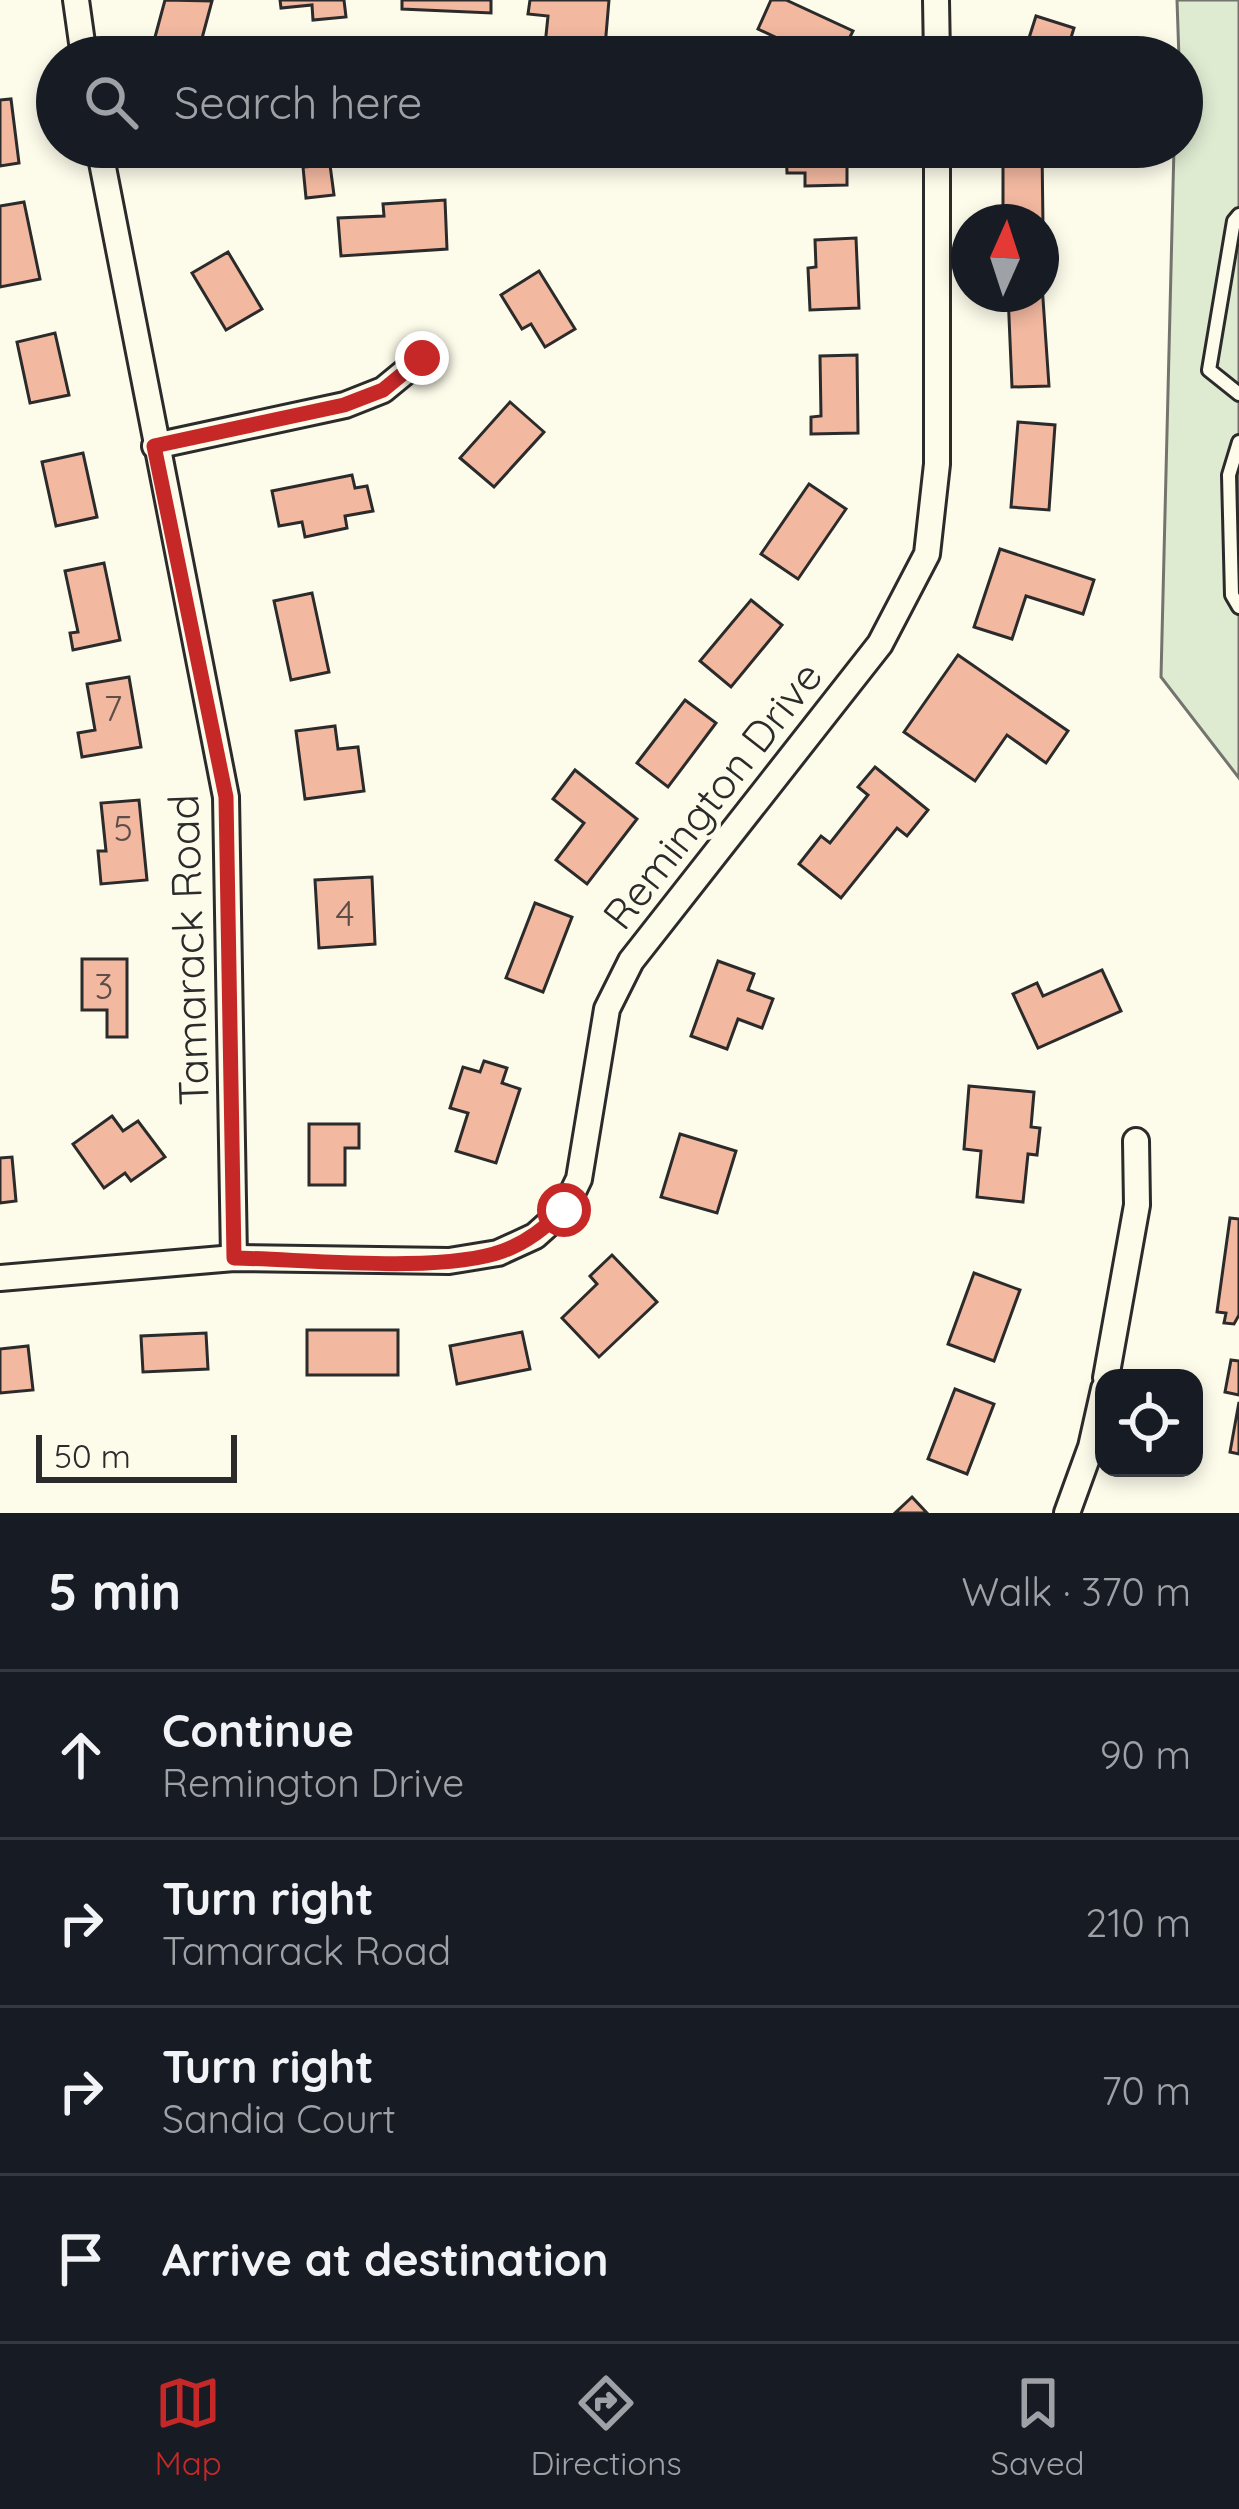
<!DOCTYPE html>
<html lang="en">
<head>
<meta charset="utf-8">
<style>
  :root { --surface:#171b24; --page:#20242c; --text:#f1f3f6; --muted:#9ea1a6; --line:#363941; --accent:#c62828 }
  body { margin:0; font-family:Quicksand,sans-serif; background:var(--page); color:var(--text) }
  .controls { position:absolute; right:36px; bottom:36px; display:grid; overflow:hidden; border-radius:24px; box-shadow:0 6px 18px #0003 }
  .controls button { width:108px; height:108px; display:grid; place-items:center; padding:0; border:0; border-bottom:3px solid var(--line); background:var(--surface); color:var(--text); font:60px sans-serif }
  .compass { position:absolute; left:951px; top:204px; width:108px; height:108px; border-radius:50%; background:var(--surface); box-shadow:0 6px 18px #0003; rotate:3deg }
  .scale { position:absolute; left:36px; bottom:30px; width:201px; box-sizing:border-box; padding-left:12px; border:6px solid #2b2b2b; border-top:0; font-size:33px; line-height:42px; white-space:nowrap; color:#2b2b2b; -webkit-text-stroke:9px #fdfbea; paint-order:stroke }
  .stop { position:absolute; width:36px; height:36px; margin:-27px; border:9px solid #c62828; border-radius:50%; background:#fff }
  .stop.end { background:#c62828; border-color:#fff; box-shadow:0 3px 12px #0008 }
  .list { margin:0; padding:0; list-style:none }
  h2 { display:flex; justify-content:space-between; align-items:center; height:156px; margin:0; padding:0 48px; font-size:51px }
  h2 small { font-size:39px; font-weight:400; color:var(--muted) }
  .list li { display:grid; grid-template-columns:78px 1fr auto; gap:36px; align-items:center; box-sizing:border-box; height:168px; padding:0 48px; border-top:3px solid var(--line) }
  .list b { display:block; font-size:45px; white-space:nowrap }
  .list p { margin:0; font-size:39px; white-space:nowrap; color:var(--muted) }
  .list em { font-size:39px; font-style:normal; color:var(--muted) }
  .icon { flex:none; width:66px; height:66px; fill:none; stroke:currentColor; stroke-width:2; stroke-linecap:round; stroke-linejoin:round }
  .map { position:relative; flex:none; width:1239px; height:1513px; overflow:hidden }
  .search { position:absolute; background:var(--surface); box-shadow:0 6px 18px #0003; left:36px; right:36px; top:36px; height:132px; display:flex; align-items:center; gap:30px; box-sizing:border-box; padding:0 42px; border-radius:66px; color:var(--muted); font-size:45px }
  .sheet { height:828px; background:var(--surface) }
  nav { display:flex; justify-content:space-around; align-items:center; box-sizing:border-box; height:168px; border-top:3px solid var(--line); background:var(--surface); font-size:33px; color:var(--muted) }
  nav a { display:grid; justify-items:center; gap:6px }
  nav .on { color:var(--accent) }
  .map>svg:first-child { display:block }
  .green { fill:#deebd1; stroke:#74746e; stroke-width:3 }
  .building { fill:#f2b8a0; stroke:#2b2b2b; stroke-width:3 }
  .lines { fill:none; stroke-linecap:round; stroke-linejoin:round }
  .lane-casing { stroke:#2b2b2b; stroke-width:18 }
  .street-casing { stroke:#2b2b2b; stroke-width:30 }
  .lane { stroke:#fdfbea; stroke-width:12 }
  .street { stroke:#fdfbea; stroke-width:24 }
  .route { stroke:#c62828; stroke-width:15 }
  .labels { text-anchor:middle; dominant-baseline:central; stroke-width:9; stroke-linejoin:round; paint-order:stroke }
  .number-label { font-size:36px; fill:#5d4e48 }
  .street-label { font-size:42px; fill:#2b2b2b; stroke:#fdfbea }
</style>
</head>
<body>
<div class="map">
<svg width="1239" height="1513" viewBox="0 0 1239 1513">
  <rect width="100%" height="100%" fill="#fdfbea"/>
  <!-- green -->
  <polygon class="green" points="1177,0 1239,0 1239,778 1161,677 1174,147 1182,147"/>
  <!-- building -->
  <g class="building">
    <polygon points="165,0 212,1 197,57 159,57 164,40 155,37"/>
    <polygon points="280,0 344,0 346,17 313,20 312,5 281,8"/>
    <polygon points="402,0 491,0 491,13 402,9"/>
    <polygon points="530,0 609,0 605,47 545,45 548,16 528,14"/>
    <polygon points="771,0 786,0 853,31 840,57 818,57 758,29"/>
    <polygon points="1036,16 1074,28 1065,57 1023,57"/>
    <polygon points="11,99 19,163 0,166 0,100"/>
    <polygon points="786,147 847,147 847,185 805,186 805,173 787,173"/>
    <polygon points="1003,148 1042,148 1043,227 1041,222 1003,222"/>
    <polygon points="330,165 334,195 306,198 303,167"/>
    <polygon points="445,200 447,249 341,256 338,218 384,216 383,204"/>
    <polygon points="24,202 40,279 0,287 0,206"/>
    <polygon points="856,238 859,308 810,310 808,268 816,267 815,240"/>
    <polygon points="228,252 262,309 226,330 192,273"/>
    <polygon points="1041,270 1049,386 1012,387 1008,294 1041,294"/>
    <polygon points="539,271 575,329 545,347 531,324 522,329 501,295"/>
    <polygon points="55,333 69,395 30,403 17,342"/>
    <polygon points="857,355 858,433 811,434 811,417 821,416 820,356"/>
    <polygon points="510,402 544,432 494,487 460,458"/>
    <polygon points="1018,422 1055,425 1049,510 1011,507"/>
    <polygon points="83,453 97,517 56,526 42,462"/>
    <polygon points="352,475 355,488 367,486 373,511 345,516 347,528 305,537 302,522 279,526 272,491"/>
    <polygon points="809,484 846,509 798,579 761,554"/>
    <polygon points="1000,549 1094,580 1083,614 1026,596 1012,639 974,627"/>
    <polygon points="104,563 120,640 73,650 70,633 78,632 65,571"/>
    <polygon points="312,593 329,672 291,680 274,601"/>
    <polygon points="751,600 782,625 731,687 700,661"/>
    <polygon points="958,655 1068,731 1046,763 1007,735 975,781 904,732"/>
    <polygon points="129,677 141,747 82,757 78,733 95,730 87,684"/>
    <polygon points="685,700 716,723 668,787 637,763"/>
    <polygon points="335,726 338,749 358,747 364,791 305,799 296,731"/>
    <polygon points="875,767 928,810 907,836 897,828 841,898 799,864 821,836 830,843 868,795 858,787"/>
    <polygon points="575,770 637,819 587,884 556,860 584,823 553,799"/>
    <polygon points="139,800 147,880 101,884 98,851 106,851 101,803"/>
    <polygon points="372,877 375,944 319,948 315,880"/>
    <polygon points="535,903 572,917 543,992 506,978"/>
    <polygon points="82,959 127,959 127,1037 107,1037 107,1010 82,1010"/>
    <polygon points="718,961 754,974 748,990 773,999 762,1028 738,1019 727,1049 691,1036"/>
    <polygon points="1102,970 1121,1011 1038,1048 1013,994 1037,983 1043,996"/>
    <polygon points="484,1061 507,1068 502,1083 520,1089 496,1163 456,1151 468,1113 450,1108 463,1067 480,1072"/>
    <polygon points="969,1086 1034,1092 1031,1127 1040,1128 1037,1155 1028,1154 1023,1202 977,1197 981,1151 964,1149"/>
    <polygon points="112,1116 123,1131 138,1121 165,1157 131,1181 125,1173 104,1188 73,1144"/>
    <polygon points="309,1124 359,1124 359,1148 345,1148 345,1185 309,1185"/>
    <polygon points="680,1134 736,1151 717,1213 661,1197"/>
    <polygon points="12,1157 16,1201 0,1203 0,1158"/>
    <polygon points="1230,1218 1239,1219 1239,1315 1234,1324 1224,1323 1226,1313 1217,1312"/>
    <polygon points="612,1255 657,1302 599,1357 562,1318 597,1284 590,1276"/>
    <polygon points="974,1273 1020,1290 994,1361 948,1344"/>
    <rect x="307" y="1330" width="91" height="45"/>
    <polygon points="522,1332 530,1369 457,1384 450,1346"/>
    <polygon points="206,1333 208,1369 143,1372 141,1336"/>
    <polygon points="28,1346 33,1390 0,1393 0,1349"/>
    <polygon points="1231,1360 1239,1361 1239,1395 1225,1392"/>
    <polygon points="955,1389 994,1404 967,1474 928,1459"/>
    <polygon points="1239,1402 1239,1454 1230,1452"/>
    <polygon points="912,1497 927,1513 895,1513"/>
  </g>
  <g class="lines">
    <defs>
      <g id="lane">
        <polyline points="1239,215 1234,221 1209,370 1239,394"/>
        <polyline points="1239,442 1229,475 1232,595 1239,607"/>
      </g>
      <g id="street">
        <polyline points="76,0 84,57"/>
        <polyline points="936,0 937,57"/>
        <polyline points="99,147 226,797 234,1258"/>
        <polyline points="155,446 345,405 383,390 422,358"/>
        <polyline points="0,1278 234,1258 449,1261 498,1253 535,1236 564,1210 579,1179 607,1009 631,961 880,644 927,554 937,464 937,147"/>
        <polyline points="1106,1378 1137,1205 1136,1141"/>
        <polyline points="1067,1513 1091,1447 1104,1389"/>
      </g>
    </defs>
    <!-- lane casing -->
    <use href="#lane" class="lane-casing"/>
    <!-- street casing -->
    <use href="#street" class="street-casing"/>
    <!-- lane -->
    <use href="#lane" class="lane"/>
    <!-- street -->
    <use href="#street" class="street"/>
  </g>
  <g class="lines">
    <!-- route -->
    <path class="route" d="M422 358 383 390 344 405 154 446 226 797 234 1258C304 1259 440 1274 503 1251 528 1242 545 1227 564 1210"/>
  </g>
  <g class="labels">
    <!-- number labels -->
    <g class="number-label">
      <text x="113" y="707">7</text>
      <text x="123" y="827">5</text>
      <text x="345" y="912">4</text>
      <text x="104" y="985">3</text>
    </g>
    <!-- street labels -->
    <g class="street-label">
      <text transform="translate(712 795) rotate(-52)">Remington Drive</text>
      <text transform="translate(188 950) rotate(-92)">Tamarack Road</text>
    </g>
  </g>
</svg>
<div class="controls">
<button><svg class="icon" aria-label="locate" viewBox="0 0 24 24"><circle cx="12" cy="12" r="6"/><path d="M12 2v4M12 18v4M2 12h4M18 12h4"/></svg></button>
</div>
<svg class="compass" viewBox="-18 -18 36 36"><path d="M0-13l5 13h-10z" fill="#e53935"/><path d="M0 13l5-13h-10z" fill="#9ea1a6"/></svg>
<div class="scale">50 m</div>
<div class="stop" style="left:564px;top:1210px"></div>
<div class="stop end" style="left:422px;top:358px"></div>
<div class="search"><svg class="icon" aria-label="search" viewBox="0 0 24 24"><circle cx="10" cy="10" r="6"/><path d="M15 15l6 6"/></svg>Search here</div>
</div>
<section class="sheet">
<h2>5 min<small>Walk · 370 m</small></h2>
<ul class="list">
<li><svg class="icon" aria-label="ahead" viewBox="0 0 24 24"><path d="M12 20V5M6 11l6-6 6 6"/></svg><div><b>Continue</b><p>Remington Drive</p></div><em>90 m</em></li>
<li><svg class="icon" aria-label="right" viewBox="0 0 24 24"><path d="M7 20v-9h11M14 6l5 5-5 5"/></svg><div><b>Turn right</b><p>Tamarack Road</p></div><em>210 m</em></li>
<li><svg class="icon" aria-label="right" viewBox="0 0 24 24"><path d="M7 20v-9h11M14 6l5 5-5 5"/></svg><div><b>Turn right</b><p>Sandia Court</p></div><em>70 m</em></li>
<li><svg class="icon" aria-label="arrive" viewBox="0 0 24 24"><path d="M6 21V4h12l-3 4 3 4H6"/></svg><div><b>Arrive at destination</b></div></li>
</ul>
</section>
<nav>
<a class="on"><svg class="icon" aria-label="map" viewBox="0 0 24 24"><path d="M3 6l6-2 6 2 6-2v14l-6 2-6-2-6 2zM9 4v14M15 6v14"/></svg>Map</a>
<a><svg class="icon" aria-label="directions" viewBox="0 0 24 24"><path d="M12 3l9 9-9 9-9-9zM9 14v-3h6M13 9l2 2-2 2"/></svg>Directions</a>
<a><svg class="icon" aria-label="saved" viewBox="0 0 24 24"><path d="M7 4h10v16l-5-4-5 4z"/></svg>Saved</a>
</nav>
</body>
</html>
